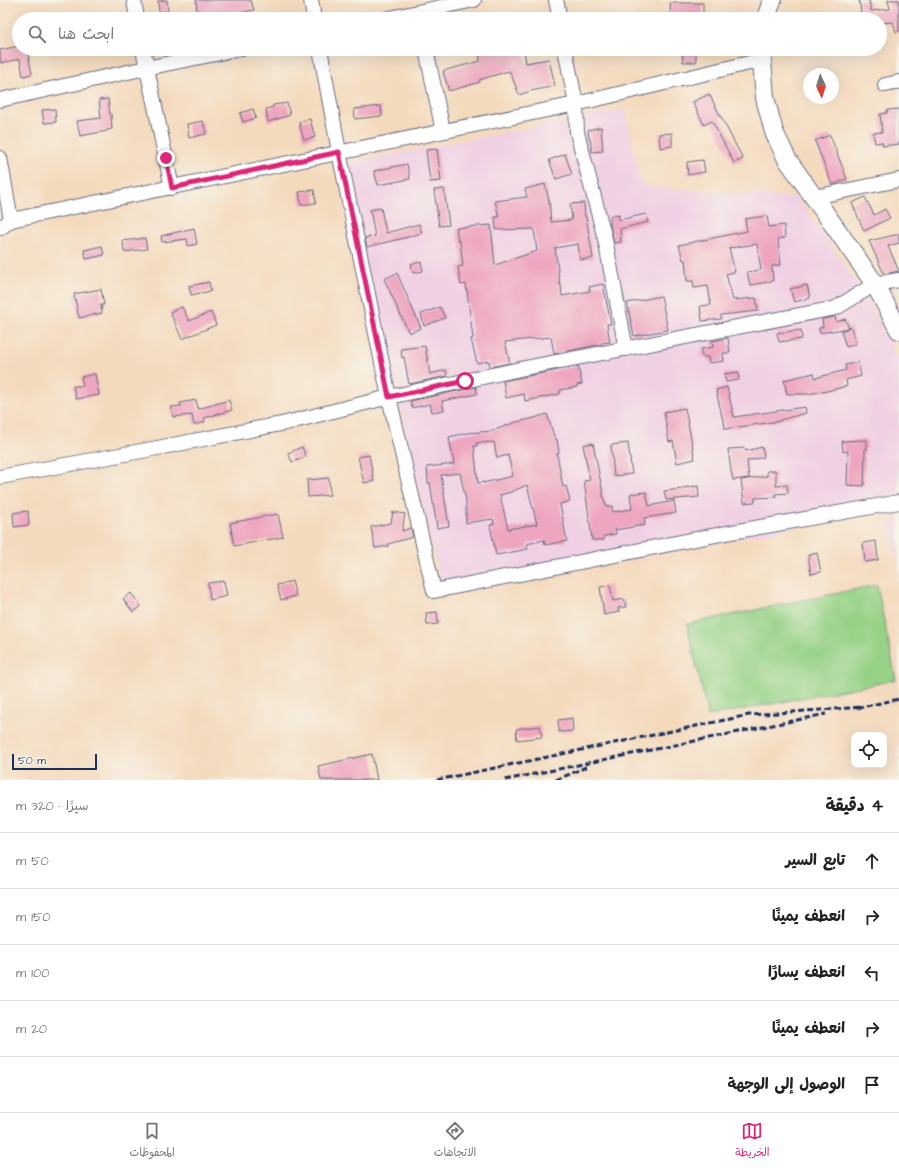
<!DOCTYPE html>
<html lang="ar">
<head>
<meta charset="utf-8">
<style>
  :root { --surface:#fff; --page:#f6f6f6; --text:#222; --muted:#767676; --line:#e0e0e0; --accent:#db2777 }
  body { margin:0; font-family:"Architects Daughter","Playpen Sans Arabic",sans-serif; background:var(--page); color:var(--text); direction:rtl }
  .controls { position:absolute; right:12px; bottom:12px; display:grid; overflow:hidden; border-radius:8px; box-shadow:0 4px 16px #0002 }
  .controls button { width:36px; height:36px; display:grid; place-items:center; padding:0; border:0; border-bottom:1px solid var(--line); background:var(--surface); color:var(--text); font:20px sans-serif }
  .compass { position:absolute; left:803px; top:68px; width:36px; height:36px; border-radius:50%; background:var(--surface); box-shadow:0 4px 16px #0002; rotate:176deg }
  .scale { position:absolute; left:12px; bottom:10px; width:85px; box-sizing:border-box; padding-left:4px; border:2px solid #1b2f5e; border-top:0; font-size:11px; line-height:14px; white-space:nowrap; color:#1b2f5e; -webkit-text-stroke:3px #f7f3e8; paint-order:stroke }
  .stop { position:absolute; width:12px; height:12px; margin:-9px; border:3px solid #db2777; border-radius:50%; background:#fff }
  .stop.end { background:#db2777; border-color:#fff; box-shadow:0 1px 4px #0008 }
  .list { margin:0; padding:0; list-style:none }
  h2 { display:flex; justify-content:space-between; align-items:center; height:52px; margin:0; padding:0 16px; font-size:17px }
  h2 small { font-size:13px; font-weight:400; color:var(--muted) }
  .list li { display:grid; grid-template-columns:26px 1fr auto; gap:12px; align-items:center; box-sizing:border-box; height:56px; padding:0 16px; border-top:1px solid var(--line) }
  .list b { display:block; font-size:15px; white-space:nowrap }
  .list em { font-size:13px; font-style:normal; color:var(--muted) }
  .icon { flex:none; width:22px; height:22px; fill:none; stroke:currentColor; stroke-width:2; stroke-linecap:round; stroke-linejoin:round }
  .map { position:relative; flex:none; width:899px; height:780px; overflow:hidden; direction:ltr }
  .search { position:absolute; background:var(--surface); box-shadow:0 4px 16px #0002; left:12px; right:12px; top:12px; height:44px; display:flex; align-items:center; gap:10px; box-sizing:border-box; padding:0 14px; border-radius:22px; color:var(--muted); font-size:15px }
  .sheet { height:332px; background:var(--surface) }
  nav { display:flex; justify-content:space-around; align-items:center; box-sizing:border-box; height:56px; border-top:1px solid var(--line); background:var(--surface); font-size:11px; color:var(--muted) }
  nav a { display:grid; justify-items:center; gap:2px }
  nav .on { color:var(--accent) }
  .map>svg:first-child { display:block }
  .built { fill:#f0d0e4 }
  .pitch { fill:#96d286; stroke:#588072 }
  .building { fill:#eea5bf; fill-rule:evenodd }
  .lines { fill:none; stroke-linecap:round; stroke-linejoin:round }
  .minor-casing { stroke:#676b7f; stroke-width:16 }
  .major-casing { stroke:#676b7f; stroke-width:20 }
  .minor { stroke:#fff; stroke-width:14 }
  .major { stroke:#fff; stroke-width:18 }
  .rail { stroke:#1b2f5e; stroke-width:3; stroke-dasharray:6 3; stroke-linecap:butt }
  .route { stroke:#db2777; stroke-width:5 }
</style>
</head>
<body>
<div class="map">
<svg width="899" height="780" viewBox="0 0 899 780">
  <rect width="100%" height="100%" fill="#f7f3e8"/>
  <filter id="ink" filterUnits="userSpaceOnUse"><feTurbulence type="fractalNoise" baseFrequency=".025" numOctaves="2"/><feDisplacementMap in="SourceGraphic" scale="8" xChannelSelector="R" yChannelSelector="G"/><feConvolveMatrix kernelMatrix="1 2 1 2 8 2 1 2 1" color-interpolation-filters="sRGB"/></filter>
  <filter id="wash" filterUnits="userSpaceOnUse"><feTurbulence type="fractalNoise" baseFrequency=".012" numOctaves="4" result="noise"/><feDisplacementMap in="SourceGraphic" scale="16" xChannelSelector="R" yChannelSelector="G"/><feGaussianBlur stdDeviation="0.9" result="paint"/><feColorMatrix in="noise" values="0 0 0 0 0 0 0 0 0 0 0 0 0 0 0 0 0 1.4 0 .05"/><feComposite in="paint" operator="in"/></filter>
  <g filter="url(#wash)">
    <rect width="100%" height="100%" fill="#f4dabd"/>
    <!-- built -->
    <g class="built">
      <polygon points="625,109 642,186 797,198 865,294 899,361 899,507 444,596 343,164"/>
      <polygon points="899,517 899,565 888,520"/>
    </g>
    <!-- pitch -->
    <polygon class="pitch" points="877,585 896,680 708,716 687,624"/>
    <g id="blocks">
      <!-- building -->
      <g class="building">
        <polygon points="167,0 168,11 159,12 158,1"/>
        <polygon points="196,0 251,0 254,10 230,15 231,19 180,19 180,13 197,11"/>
        <polygon points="859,0 869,0 871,11 890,9 888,0 899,0 899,31 896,32 893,22 880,23 880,19 858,19 857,13 861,12"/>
        <polygon points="670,3 703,3 703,16 671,16"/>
        <polygon points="19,46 19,49 27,49 32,74 23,76 20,59 1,63 0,58 0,50"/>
        <polygon points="479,49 503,49 503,54 524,50 526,63 549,59 555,86 531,91 519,95 510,72 509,71 479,80 480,82 449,91 443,71 480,61"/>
        <polygon points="682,49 696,49 696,62 683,62"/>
        <polygon points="709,94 743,159 734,163 712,121 704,125 693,102"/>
        <polygon points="108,99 110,114 111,114 112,129 107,130 107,131 80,136 77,121 101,118 99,100"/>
        <polygon points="287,103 290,115 268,122 266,109 273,107 273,105"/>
        <polygon points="381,106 382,116 355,119 354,109"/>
        <polygon points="55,109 56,122 44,123 42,110"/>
        <polygon points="253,109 256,118 243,122 240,113"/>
        <polygon points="899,109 899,144 883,146 882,142 875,143 873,133 882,132 880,114 887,113 887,110"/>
        <polygon points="310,119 315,137 304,140 299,122"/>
        <polygon points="203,121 206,134 189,138 187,124"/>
        <polygon points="601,127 603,151 592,152 590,139 589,139 588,130"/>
        <polygon points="672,133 672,146 660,148 659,134"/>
        <polygon points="830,135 847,179 832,185 815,141"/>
        <polygon points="437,149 441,181 430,182 426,150"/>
        <polygon points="565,154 572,174 556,179 549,160"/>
        <polygon points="703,160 705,172 688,175 687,162"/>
        <polygon points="407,164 410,179 378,185 374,171"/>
        <polygon points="545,184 549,201 551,222 572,220 570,204 584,203 585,217 586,217 593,258 580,260 578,244 555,248 560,285 561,285 562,296 590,291 589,287 603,284 611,324 607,324 610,342 602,343 602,344 554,354 551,337 505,342 510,363 490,367 489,361 477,363 471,339 473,338 466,284 461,285 458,267 463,266 460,241 458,241 456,228 491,225 495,265 537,251 534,229 496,230 495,217 499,217 495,201 527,197 525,189"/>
        <polygon points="444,189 449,225 439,226 434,190"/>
        <polygon points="314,190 316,203 301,205 299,192"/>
        <polygon points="865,197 874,215 885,209 890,218 864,231 852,203"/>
        <polygon points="381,208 386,233 419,224 422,233 408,237 367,247 365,238 375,236 370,210"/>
        <polygon points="646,214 648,222 620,229 621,242 614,243 611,229 610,216 619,215 619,220"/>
        <polygon points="767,216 769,227 784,225 785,238 778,239 781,265 772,266 773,281 750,285 747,272 761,270 757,244 729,248 735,272 726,274 733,300 756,298 758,311 721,315 721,319 702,321 700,306 711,305 708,286 694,288 693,281 687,281 685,260 683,260 679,245 747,231 745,219"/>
        <polygon points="194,228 197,244 188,246 187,239 162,242 161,236"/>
        <polygon points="899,234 899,243 888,246 899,271 884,274 869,241"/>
        <polygon points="145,238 147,249 124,252 123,241"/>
        <polygon points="102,246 104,255 86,259 84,250"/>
        <polygon points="421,262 423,271 413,273 411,264"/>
        <polygon points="397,273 421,328 409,333 384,279"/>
        <polygon points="209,282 211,291 191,295 189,286"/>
        <polygon points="807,285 810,298 794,302 790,289"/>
        <polygon points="101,289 104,305 101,305 102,313 79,318 74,294"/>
        <polygon points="661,296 668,330 634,336 627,303"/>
        <polygon points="182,307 189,321 211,312 216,325 182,339 170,312"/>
        <polygon points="440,307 445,318 424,326 421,314"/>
        <polygon points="835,317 836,322 845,319 849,328 820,333 819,328 823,327 822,319"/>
        <polygon points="851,327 856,344 846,347 841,331"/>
        <polygon points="801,330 802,339 779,342 777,333"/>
        <polygon points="728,338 730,353 723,353 724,361 709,363 708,357 702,357 701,349 713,347 712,341"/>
        <polygon points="425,346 430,374 446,370 447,376 409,384 404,357 402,358 401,349"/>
        <polygon points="858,362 861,376 846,380 847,386 823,392 822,391 809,394 787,394 784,380 814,373 815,378 846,370 845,365"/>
        <polygon points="578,366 582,384 577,385 577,387 560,390 560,394 525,401 524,394 506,398 503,381"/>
        <polygon points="738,372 739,380 726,382 724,374"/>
        <polygon points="95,374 99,395 76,399 73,386 83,386 81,377"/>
        <polygon points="476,387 477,394 442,401 444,410 432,412 430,404 412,408 410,401"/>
        <polygon points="727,387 734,417 805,407 806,413 780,420 780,421 725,429 724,420 723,421 716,390"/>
        <polygon points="196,400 198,409 229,400 232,410 204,418 205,422 194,425 192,415 173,417 171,407 181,406 180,403"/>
        <polygon points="685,408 695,459 677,463 673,441 669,442 664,412"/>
        <path d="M547 414 555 439H557L559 453 557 454 563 487 566 486 570 501 560 504 567 541 545 545 544 540 527 544 528 549 496 555 490 525 494 524 493 519 466 523V501L460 473 441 475 449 526 437 528 430 483H428L427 467 454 464 449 437 467 433 492 431 516 422 531 419ZM494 442 497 458 508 455 513 476 483 483V482L478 483 474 446H477L476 443ZM527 485 537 524 508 529 500 495 511 492Z"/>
        <polygon points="867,440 867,449 865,449 864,486 847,485 848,451 843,452 842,441"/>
        <polygon points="593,443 605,504 606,504 606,507 612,506 613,512 632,509 630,494 646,492 649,506 674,501 676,513 644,518 645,525 615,530 616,534 604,536 604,540 592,540 584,481 590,480 583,445"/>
        <polygon points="628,443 632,474 614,476 611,445"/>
        <polygon points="302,447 306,457 292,462 288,453"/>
        <polygon points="762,447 764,457 747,461 749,478 733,480 731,471 728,449 745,448 746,451"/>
        <polygon points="369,455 374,481 364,483 358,457"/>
        <polygon points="767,471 776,471 776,486 787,485 788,493 775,494 776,497 755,498 755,502 744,503 741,480 767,476"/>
        <polygon points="329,478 330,495 308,497 307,480"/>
        <polygon points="698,486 699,497 666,500 664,491 682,489 682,488"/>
        <polygon points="28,511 29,525 14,527 13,513"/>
        <polygon points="393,512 405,514 402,531 411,528 413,537 388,544 389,546 375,548 371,527 391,523"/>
        <polygon points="278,514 283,537 234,546 230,523"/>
        <polygon points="876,541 878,560 865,562 863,543"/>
        <polygon points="817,553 821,572 811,574 808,555"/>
        <polygon points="224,581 227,596 210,600 208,583"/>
        <polygon points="292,581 296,596 281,600 277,585"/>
        <polygon points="610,585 613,601 624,599 626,607 618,608 619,612 604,615 600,587"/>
        <polygon points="131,593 141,606 133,612 123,599"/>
        <polygon points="437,612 438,624 427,625 426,613"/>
        <polygon points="572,718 573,731 559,732 558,720"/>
        <polygon points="540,726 542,737 517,740 516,729"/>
        <polygon points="372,754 377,780 321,780 318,766"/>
      </g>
    </g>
  </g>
  <g filter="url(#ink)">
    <use href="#blocks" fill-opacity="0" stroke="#676b7f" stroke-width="1"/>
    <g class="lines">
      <defs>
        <g id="minor">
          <polyline points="134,0 137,19"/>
          <polyline points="311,0 314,19"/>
          <polyline points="556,0 560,19"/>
          <polyline points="385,19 474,0"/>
          <polyline points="143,49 172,188"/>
          <polyline points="320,49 339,152 389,397 434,591 721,534 899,502"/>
          <polyline points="426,49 443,131"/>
          <polyline points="565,49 576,104 762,60"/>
          <polyline points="885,85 899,82"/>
          <polyline points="0,100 146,68 240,49"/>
          <polyline points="0,158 11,220 0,228"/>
          <polyline points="814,197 899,180"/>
          <polyline points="11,220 576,104 577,132 605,239 626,349"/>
          <polyline points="0,477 147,450 286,423 389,397 525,368 836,308 875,284 899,280"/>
        </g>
        <g id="major">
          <polyline points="766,19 772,0"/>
          <polyline points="762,49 762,60 765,98 774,132 787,159 875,284 899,330"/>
        </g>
      </defs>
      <!-- minor casing -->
      <use href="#minor" class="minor-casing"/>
      <!-- major casing -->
      <use href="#major" class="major-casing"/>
      <!-- minor -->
      <use href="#minor" class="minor"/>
      <!-- major -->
      <use href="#major" class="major"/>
      <!-- rail -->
      <g class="rail">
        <polyline points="857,708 899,699"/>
        <polyline points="437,780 749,715 863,707"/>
        <polyline points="505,780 826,714"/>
        <polyline points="556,780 586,767"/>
      </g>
    </g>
  </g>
  <g class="lines" filter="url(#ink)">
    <!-- route -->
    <polyline class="route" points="166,158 172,188 339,152 389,397 465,381"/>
  </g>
</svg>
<div class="controls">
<button><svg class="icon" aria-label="locate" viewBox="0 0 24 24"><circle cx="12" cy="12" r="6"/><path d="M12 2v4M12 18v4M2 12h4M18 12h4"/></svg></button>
</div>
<svg class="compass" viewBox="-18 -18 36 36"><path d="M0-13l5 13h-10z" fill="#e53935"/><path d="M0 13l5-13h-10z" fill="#767676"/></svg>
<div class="scale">50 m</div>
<div class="stop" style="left:465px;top:381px"></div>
<div class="stop end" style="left:166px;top:158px"></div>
<div class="search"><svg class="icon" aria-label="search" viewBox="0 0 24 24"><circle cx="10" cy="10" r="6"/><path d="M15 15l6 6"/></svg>ابحث هنا</div>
</div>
<section class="sheet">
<h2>4 دقيقة<small>سيرًا · 320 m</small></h2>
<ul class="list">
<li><svg class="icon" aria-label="ahead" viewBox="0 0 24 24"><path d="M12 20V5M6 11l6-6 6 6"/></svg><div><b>تابع السير</b></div><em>50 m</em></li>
<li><svg class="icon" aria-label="right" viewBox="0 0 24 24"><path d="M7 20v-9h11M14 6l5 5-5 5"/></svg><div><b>انعطف يمينًا</b></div><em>150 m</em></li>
<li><svg class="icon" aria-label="left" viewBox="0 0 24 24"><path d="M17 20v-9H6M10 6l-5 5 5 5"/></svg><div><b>انعطف يسارًا</b></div><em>100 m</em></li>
<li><svg class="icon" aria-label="right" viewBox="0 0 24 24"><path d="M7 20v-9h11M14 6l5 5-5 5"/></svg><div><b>انعطف يمينًا</b></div><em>20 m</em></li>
<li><svg class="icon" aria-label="arrive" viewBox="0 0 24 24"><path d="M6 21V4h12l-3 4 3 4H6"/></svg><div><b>الوصول إلى الوجهة</b></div></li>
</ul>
</section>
<nav>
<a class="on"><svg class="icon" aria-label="map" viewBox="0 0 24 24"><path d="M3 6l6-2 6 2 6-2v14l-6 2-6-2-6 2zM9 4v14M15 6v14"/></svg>الخريطة</a>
<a><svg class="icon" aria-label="directions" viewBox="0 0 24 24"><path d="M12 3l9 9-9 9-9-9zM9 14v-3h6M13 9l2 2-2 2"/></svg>الاتجاهات</a>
<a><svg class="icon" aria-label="saved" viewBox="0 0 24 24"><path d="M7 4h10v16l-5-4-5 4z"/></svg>المحفوظات</a>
</nav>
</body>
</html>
